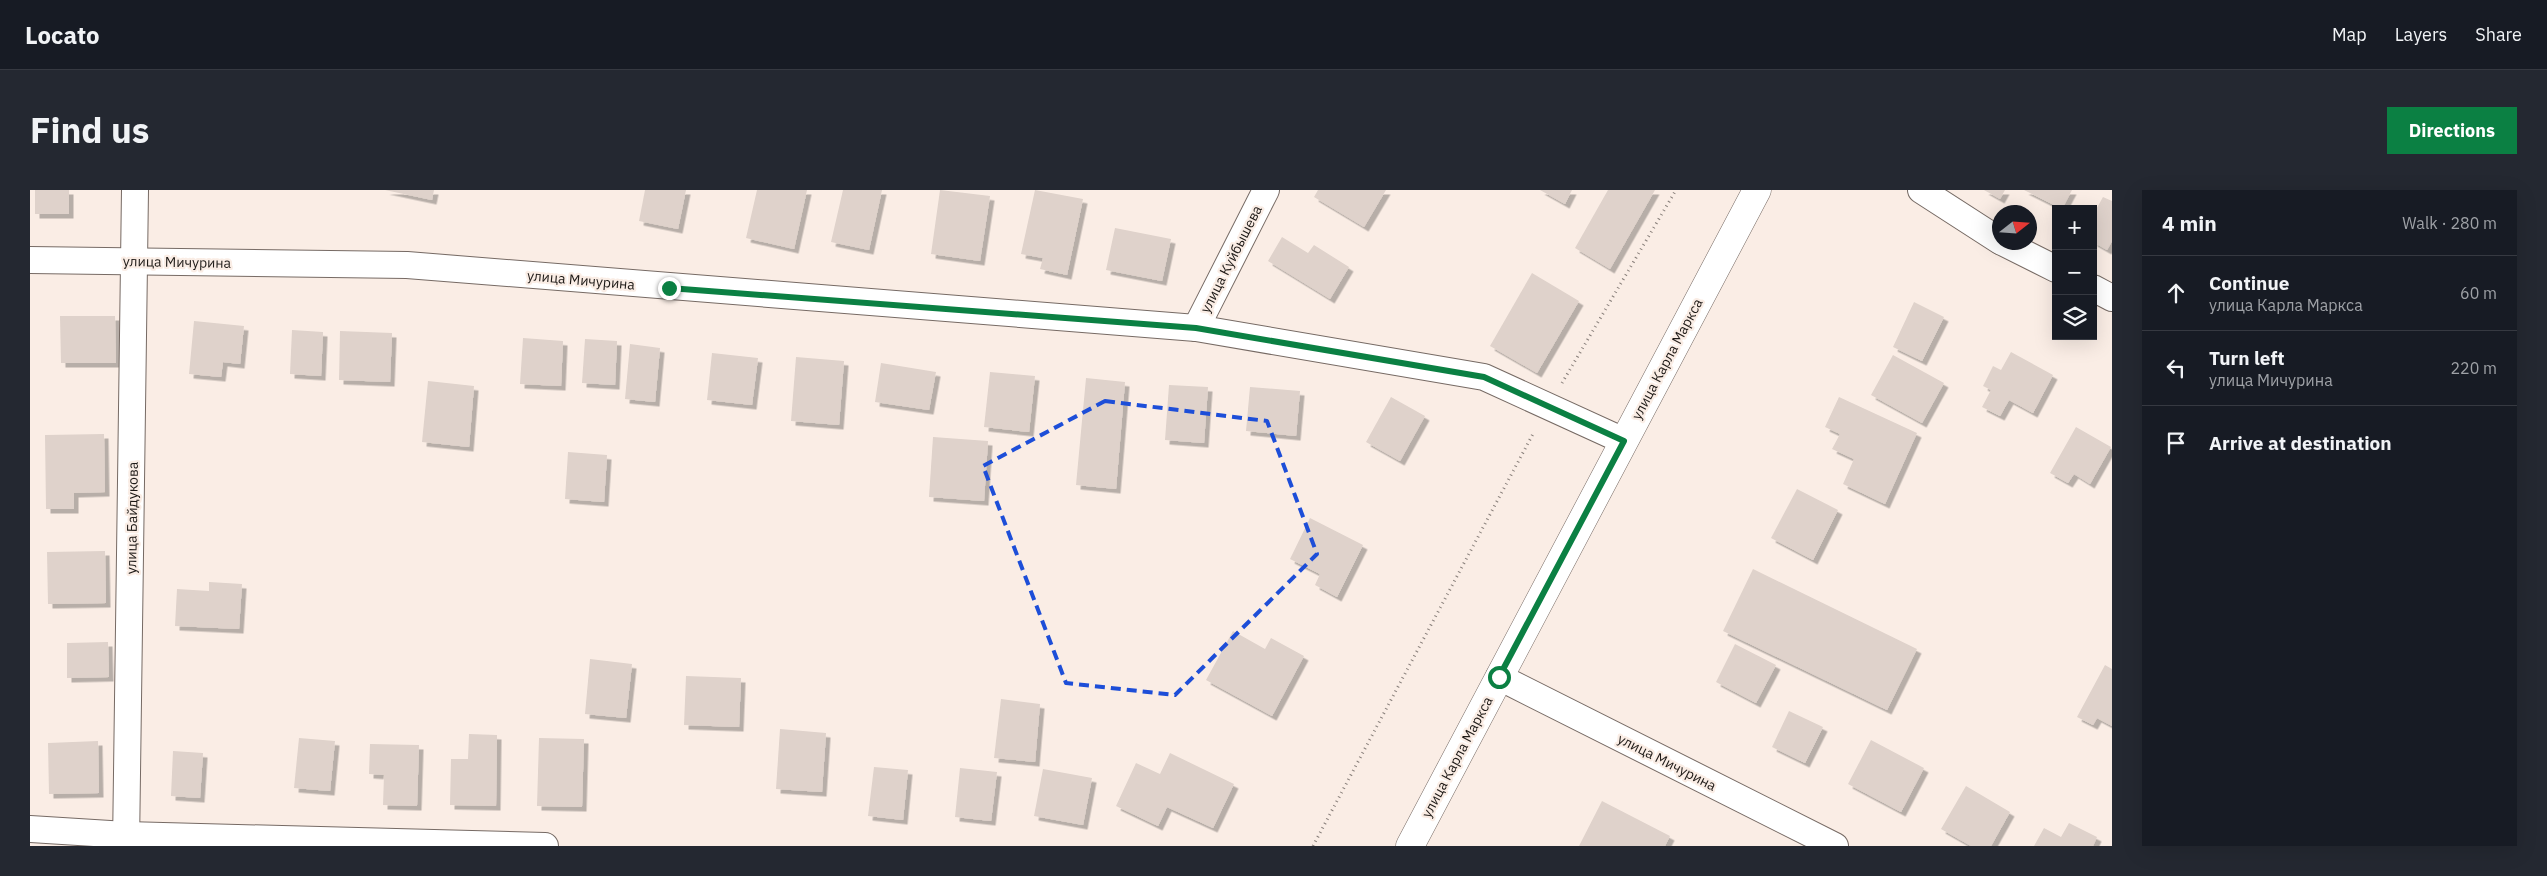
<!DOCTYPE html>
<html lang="en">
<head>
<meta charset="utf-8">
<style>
  :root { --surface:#171b24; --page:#242831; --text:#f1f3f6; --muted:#9ea1a6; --line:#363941; --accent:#0b8043 }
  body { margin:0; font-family:"IBM Plex Sans",sans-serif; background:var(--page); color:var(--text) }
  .controls { position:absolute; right:15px; top:15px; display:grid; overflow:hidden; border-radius:0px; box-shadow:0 5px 20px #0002 }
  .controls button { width:45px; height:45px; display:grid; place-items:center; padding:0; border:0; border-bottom:1px solid var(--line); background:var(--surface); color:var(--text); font:25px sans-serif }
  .compass { position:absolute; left:1962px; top:15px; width:45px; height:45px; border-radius:50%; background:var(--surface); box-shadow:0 5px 20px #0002; rotate:73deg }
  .stop { position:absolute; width:15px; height:15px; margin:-11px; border:4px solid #0b8043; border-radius:50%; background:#fff }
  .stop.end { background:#0b8043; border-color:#fff; box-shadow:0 1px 5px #0008 }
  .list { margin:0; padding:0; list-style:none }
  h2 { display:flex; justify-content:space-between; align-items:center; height:65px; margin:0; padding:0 20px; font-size:21px }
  h2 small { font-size:16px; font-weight:400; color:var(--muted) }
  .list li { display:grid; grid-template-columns:32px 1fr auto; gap:15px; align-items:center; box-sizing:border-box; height:75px; padding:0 20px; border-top:1px solid var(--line) }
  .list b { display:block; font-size:19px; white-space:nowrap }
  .list p { margin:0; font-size:16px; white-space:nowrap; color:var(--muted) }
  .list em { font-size:16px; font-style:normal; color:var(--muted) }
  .icon { flex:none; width:28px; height:28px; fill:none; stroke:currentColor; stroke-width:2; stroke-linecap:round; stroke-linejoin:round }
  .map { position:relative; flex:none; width:2082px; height:656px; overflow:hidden; border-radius:0px }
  header { display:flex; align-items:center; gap:30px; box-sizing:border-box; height:70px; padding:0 25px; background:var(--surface); border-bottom:1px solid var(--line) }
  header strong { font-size:24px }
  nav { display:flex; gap:28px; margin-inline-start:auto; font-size:18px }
  .intro { display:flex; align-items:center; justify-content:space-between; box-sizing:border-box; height:120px; padding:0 30px }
  h1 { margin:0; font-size:35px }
  .button { padding:12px 22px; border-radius:0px; background:var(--accent); color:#fff; font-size:18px; font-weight:700 }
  main { display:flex; gap:30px; padding:0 30px }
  aside { flex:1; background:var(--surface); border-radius:0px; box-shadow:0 5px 20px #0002 }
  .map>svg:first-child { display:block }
  .building { fill:#dfd2cb; filter:url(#shadow) }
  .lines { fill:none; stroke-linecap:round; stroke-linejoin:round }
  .minor-casing { stroke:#766a64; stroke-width:28 }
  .secondary-casing { stroke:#766a64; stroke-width:29 }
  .path { stroke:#887f7a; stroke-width:3; stroke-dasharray:1 4; stroke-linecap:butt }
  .minor { stroke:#fff; stroke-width:26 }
  .secondary { stroke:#fff; stroke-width:28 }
  .route { stroke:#0b8043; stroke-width:6 }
  .marked { fill:none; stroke:#1d4ed8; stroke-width:4; stroke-dasharray:10 6; stroke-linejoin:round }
  .labels { text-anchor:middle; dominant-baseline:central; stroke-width:4.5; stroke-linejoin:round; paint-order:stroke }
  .street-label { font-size:14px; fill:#1d1916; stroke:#faede5 }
</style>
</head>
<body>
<header>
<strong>Locato</strong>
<nav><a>Map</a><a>Layers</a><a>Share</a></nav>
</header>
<div class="intro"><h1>Find us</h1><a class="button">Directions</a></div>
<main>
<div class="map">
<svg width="2082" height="656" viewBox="0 0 2082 656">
  <defs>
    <filter id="shadow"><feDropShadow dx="4.5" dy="4.5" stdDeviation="0" flood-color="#0004"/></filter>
  </defs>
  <rect width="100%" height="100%" fill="#faede5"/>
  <!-- building -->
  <g class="building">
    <rect x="5" y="0" width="34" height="24"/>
    <polygon points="355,0 404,0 402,10"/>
    <polygon points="615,0 656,0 648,39 609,31"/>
    <polygon points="727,0 777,0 764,59 716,48"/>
    <polygon points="813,0 852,0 839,60 801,52"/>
    <polygon points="910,0 960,6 950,71 901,64"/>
    <polygon points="1005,0 1053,9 1037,85 1010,79 1013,68 991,64"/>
    <polygon points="1288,0 1356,0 1334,37 1284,7"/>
    <polygon points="1510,0 1542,0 1535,14"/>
    <polygon points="1578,0 1625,0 1580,79 1545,58"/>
    <polygon points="1954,0 1975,0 1970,9"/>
    <polygon points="1994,0 2042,0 2032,19"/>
    <polygon points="2073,7 2082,11 2082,51 2077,60 2063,52 2063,25"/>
    <polygon points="1085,38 1141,49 1132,91 1076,80"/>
    <polygon points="1252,47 1278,63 1284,55 1319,77 1300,109 1238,71"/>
    <polygon points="1502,83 1549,111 1507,183 1460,156"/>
    <polygon points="1884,112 1914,127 1892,171 1863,157"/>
    <polygon points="30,126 85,126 86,173 31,173"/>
    <polygon points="164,131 214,136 210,174 193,172 191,187 159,184"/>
    <polygon points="262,140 293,142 291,186 260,184"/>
    <polygon points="310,141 362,143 360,192 309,190"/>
    <polygon points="493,148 533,151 531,196 490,194"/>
    <polygon points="555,149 587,151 585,195 552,193"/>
    <polygon points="600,154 630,158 625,212 595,209"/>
    <polygon points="1981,162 2023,185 2003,223 1979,210 1970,226 1952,217 1961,200 1953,196 1963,176 1971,180"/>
    <polygon points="682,163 728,168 722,215 677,210"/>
    <polygon points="1863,165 1914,193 1892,233 1841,205"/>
    <polygon points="766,167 814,171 809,235 761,231"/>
    <polygon points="851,173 906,182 899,220 845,212"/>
    <polygon points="960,182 1005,186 999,242 954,237"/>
    <polygon points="1056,188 1095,192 1086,299 1046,295"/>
    <polygon points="398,191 444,196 439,257 392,252"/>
    <polygon points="1139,195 1178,197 1174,253 1135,250"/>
    <polygon points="1220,197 1270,201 1266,246 1216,241"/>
    <polygon points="1361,207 1395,226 1370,271 1336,252"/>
    <polygon points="1809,207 1887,243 1855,314 1813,294 1824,269 1802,259 1810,244 1795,237"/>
    <polygon points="2046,237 2081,257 2060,294 2044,284 2038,293 2020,283"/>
    <polygon points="74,244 75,302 44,303 44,319 16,319 15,245"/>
    <polygon points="903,247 958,251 954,311 899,307"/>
    <polygon points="538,262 577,265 574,312 535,309"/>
    <polygon points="1767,299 1808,320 1783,370 1741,348"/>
    <polygon points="1280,328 1333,355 1307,407 1285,395 1290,384 1260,369"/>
    <polygon points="75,361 76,413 18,414 17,362"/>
    <polygon points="1723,379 1887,459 1857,520 1693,441"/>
    <polygon points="179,392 212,394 209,439 145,436 147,399 179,401"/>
    <polygon points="1203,441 1235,459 1241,448 1274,466 1242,526 1176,490"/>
    <polygon points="78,452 79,487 37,488 37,453"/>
    <polygon points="1705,454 1746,475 1726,513 1686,492"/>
    <polygon points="560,469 602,474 596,528 555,524"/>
    <polygon points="2075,475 2082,479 2082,536 2067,528 2063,535 2047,527"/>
    <polygon points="656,486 711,488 709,537 654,535"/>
    <polygon points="971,509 1010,514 1005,572 964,568"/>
    <polygon points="1759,521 1793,537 1775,573 1742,557"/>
    <polygon points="750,539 796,543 792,602 746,599"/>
    <polygon points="439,544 467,545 466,616 420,615 421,569 438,569"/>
    <polygon points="269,548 305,551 300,601 264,598"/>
    <polygon points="509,548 554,549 552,617 507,616"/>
    <polygon points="1841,550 1894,578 1871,622 1818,594"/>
    <polygon points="68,551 69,603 19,604 18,553"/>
    <polygon points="340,554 389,555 387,616 353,615 354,585 339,584"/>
    <polygon points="143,561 173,563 170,608 141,606"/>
    <polygon points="1140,563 1204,594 1183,638 1137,617 1128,636 1086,616 1106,573 1130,584"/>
    <polygon points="844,577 878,580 873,630 838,626"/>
    <polygon points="930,578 967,582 961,631 925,627"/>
    <polygon points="1013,579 1062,588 1053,635 1004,626"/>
    <polygon points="1936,596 1980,622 1961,656 1941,656 1911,639"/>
    <polygon points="1572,611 1640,646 1635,656 1549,656"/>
    <polygon points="2039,633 2067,647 2063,656 2004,656 2014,638 2031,647"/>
  </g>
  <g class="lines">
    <defs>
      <g id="minor">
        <polyline points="1891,0 1970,51"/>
        <polyline points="1972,52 2026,79"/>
        <polyline points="0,70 377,75 1166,138 1454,187 1594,251"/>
        <polyline points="2063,98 2082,108"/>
        <polyline points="1166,138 1236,0"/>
        <polyline points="1469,487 1805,656"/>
        <polyline points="0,639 96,645 515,656"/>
        <polyline points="96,656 105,0"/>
      </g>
      <polyline id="secondary" points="1380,656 1727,0"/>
    </defs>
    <!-- minor casing -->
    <use href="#minor" class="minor-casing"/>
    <!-- secondary casing -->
    <use href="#secondary" class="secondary-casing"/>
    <!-- path -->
    <g class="path">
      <polyline points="1532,193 1646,0"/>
      <polyline points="1283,656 1504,242"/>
    </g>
    <!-- minor -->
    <use href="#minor" class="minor"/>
    <!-- secondary -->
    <use href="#secondary" class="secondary"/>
  </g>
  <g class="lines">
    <!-- route -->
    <polyline class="route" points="639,98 1166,138 1454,187 1594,251 1469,487"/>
  </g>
  <!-- marked area -->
  <path class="marked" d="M1075 211 1237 231 1287 364 1145 505 1036 493 953 276Z"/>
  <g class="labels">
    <!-- street labels -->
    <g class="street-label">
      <text transform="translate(1201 69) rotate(-63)">улица Куйбышева</text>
      <text transform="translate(147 72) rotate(1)">улица Мичурина</text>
      <text transform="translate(551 90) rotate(5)">улица Мичурина</text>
      <text transform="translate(1637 169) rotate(-62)">улица Карла Маркса</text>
      <text transform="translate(102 328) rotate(-89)">улица Байдукова</text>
      <text transform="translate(1427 567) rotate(-62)">улица Карла Маркса</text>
      <text transform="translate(1637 572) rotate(27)">улица Мичурина</text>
    </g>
  </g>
</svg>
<div class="controls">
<button>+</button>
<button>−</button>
<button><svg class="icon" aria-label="layers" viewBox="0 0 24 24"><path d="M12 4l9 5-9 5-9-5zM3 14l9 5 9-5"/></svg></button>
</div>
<svg class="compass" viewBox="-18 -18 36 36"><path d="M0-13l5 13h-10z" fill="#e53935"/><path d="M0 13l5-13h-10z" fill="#9ea1a6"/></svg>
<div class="stop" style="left:1469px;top:487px"></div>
<div class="stop end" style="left:639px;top:98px"></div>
</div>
<aside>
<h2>4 min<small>Walk · 280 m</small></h2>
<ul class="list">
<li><svg class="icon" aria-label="ahead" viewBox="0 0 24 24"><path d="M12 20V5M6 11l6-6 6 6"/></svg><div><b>Continue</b><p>улица Карла Маркса</p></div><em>60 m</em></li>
<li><svg class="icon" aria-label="left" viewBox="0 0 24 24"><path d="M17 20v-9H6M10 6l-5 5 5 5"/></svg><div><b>Turn left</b><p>улица Мичурина</p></div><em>220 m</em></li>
<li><svg class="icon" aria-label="arrive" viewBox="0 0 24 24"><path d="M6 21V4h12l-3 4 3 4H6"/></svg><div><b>Arrive at destination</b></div></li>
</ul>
</aside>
</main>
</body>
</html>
